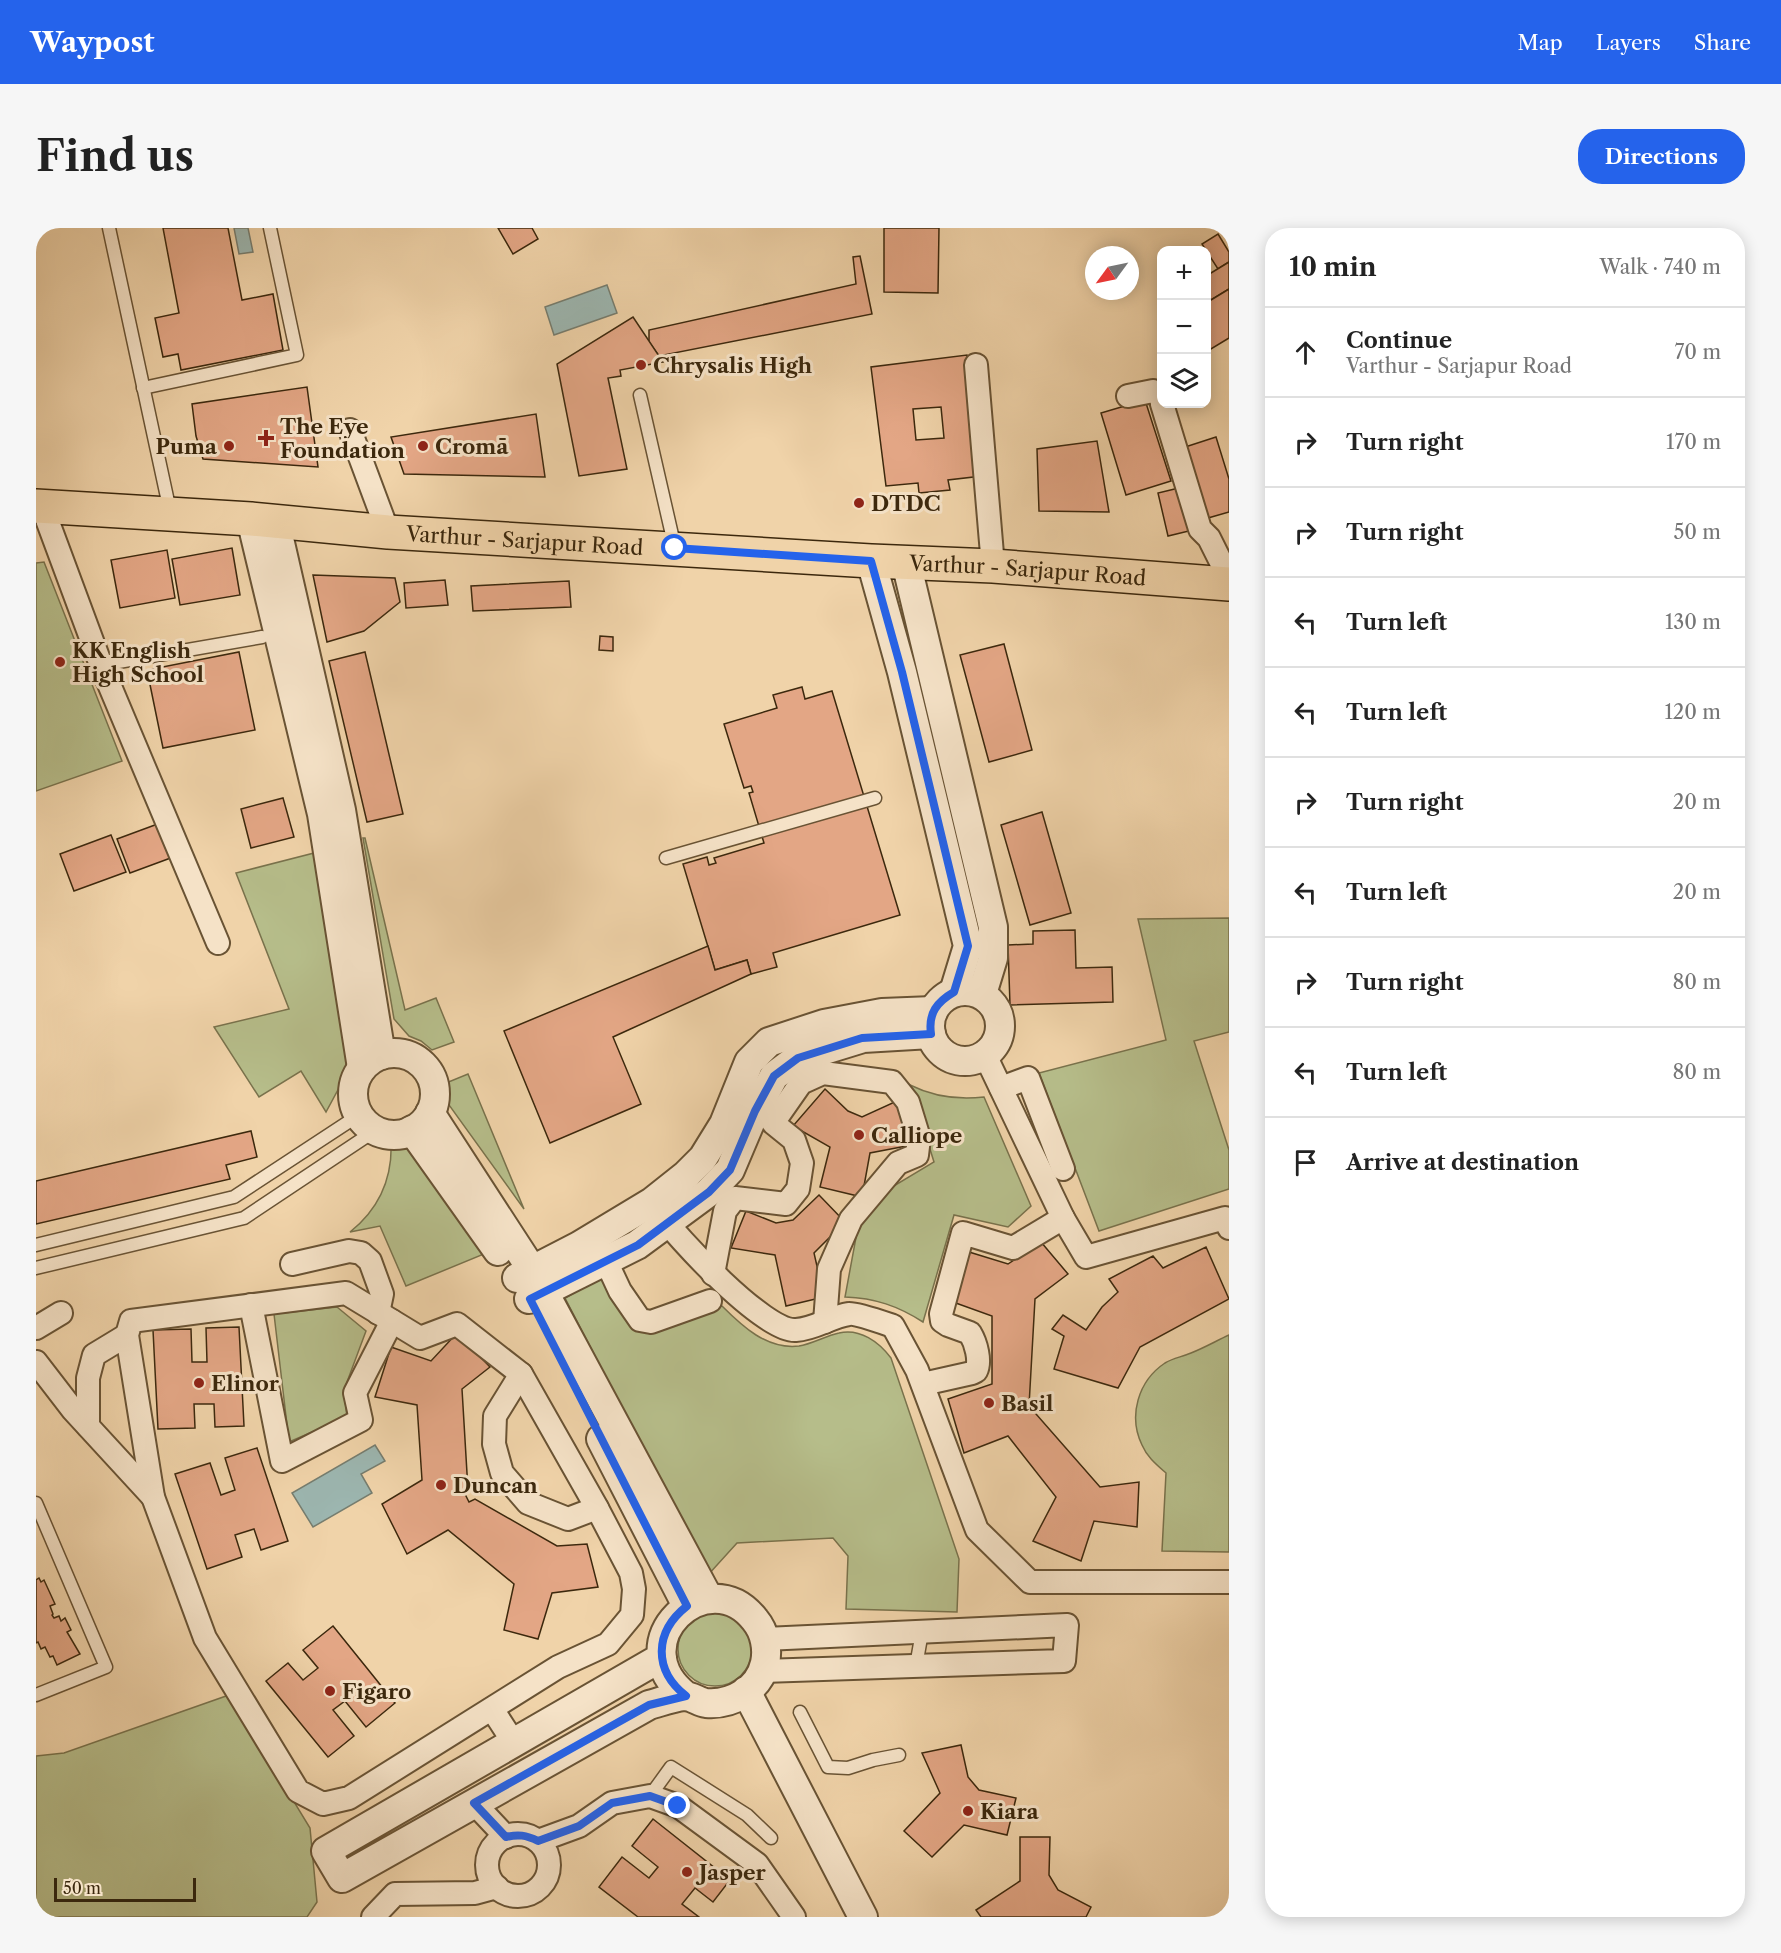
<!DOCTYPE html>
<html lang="en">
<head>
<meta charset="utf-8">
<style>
  :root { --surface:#fff; --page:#f6f6f6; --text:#222; --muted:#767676; --line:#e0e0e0; --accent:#2563eb }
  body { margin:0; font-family:"Libre Caslon Text",serif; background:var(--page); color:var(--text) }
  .controls { position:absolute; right:18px; top:18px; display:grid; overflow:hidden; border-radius:12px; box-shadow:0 3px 15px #0003 }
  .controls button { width:54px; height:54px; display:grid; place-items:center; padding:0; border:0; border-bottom:2px solid var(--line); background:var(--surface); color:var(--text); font:30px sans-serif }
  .compass { position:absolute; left:1049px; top:18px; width:54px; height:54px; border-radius:50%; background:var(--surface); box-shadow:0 3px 15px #0003; rotate:237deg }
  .scale { position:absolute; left:18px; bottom:15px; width:142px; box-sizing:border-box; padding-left:6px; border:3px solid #3c280d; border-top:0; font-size:16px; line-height:21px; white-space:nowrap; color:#3c280d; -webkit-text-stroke:4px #f5e2c7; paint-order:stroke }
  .stop { position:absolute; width:18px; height:18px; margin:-14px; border:4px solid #2563eb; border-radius:50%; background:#fff }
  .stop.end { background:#2563eb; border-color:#fff; box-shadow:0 2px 6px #0008 }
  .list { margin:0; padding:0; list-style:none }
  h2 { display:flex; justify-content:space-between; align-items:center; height:78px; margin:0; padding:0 24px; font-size:26px }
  h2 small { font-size:20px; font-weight:400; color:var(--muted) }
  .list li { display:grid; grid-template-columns:39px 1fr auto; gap:18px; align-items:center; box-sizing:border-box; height:90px; padding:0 24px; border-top:2px solid var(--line) }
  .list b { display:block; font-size:22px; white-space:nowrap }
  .list p { margin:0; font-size:20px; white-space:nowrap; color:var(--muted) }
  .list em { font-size:20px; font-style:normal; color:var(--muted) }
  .icon { flex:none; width:33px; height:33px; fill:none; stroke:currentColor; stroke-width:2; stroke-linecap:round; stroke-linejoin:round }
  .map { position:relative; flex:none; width:1193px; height:1689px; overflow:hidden; border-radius:24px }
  header { display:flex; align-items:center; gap:36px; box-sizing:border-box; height:84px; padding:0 30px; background:var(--accent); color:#fff }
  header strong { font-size:28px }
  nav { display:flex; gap:33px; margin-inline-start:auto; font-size:21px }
  .intro { display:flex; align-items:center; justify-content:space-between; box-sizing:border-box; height:144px; padding:0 36px }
  h1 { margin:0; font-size:42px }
  .button { padding:15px 27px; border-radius:24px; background:var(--accent); color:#fff; font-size:21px; font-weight:700 }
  main { display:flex; gap:36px; padding:0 36px }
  aside { flex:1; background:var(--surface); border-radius:24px; box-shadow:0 3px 15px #0003 }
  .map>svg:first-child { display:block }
  .green { fill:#b6bd8a; stroke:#79724c; stroke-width:1.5 }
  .water { fill:#9cb6b0; stroke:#767d6f; stroke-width:1.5 }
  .building { fill:#e3a685; stroke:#3c280d; stroke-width:1.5; fill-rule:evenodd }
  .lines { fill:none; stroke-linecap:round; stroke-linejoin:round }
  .service-casing { stroke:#695334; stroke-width:15 }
  .minor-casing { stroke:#695334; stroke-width:26 }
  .tertiary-casing { stroke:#695334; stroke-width:32 }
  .primary-casing { stroke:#3c280d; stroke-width:36 }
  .service { stroke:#f5e2c7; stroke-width:12 }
  .minor { stroke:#f5e2c7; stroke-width:22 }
  .tertiary { stroke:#f5e2c7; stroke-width:28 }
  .primary { stroke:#f0d3a9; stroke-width:33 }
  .route { stroke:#2563eb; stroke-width:8 }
  .poi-dot { fill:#8f2418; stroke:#f5e2c7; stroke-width:2 }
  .labels { text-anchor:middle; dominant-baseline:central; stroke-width:6; stroke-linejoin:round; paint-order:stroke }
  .poi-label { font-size:21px; font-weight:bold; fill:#3c280d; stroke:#f5e2c7; text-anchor:start }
  .street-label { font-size:21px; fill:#3c280d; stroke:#f5e2c7 }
</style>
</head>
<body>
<header>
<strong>Waypost</strong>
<nav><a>Map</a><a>Layers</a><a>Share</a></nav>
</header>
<div class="intro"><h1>Find us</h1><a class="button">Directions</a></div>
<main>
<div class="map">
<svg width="1193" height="1689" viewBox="0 0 1193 1689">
  <rect width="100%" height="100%" fill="#f0d3a9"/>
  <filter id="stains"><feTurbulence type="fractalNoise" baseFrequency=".00333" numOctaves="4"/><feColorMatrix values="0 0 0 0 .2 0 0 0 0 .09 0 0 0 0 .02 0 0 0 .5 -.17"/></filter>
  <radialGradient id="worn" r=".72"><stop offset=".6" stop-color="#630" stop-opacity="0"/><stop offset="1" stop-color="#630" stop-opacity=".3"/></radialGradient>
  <!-- green -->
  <g class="green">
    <polygon points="8,334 86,533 0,563 0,335"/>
    <polygon points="327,610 329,610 369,782 400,770 418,814 396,822 385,813 373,808 358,791"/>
    <polygon points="282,624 312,806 311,845 290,884 265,843 223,869 178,799 253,781 200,645"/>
    <polygon points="1193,690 1193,804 1158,813 1193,922 1193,961 1063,1003 1003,845 1130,812 1102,691"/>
    <polygon points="432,846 488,981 413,877 410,869 410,855"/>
    <path d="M874 857C898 869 922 872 948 869L995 978 972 999 918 987 887 1094C862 1078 839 1070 809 1069L826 977 898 934Z"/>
    <path d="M355 912 369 914 448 1026 370 1058 344 998 314 1004C344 980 357 950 355 912Z"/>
    <path d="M570 1047 612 1098 686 1078C706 1098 731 1122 763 1118 776 1116 789 1108 803 1105 824 1100 843 1114 855 1130L923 1331 921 1384 810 1381 812 1328 797 1310 701 1315 672 1347 529 1070Z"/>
    <polygon points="301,1079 330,1103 308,1162 311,1189 253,1214 238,1086"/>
    <path d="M1193 1107V1324L1126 1323 1130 1245C1121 1237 1111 1229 1106 1217 1092 1188 1102 1153 1129 1135 1137 1130 1146 1129 1155 1125 1168 1120 1180 1113 1193 1107Z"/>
    <circle cx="679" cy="1421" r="37"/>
    <polygon points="193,1467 274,1600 281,1674 271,1689 0,1689 0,1528 28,1525"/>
  </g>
  <!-- water -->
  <g class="water">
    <polygon points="198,0 212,0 217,24 203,26"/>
    <polygon points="571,57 581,85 518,107 509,79"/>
    <polygon points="339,1217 349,1233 325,1246 336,1265 277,1299 256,1265"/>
  </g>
  <!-- building -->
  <g class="building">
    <polygon points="127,0 192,0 206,72 237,66 247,122 145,142 142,126 127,129 119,90 143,85"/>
    <polygon points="462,0 496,0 502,11 477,26"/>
    <polygon points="848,0 903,0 902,65 848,64"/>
    <polygon points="1182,6 1193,24 1193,34 1182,41 1166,16"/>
    <polygon points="824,28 836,86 623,128 613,114 613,102 820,56 817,29"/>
    <polygon points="1193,34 1193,61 1170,75 1170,48"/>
    <polygon points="1193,61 1193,110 1170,124 1170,75"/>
    <polygon points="597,89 627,134 584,142 585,148 572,150 591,241 543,248 521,136"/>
    <path d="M931 127 946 248 912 252 914 262 883 265 882 255 850 258 835 139ZM905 179 908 210 880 212 877 181Z"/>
    <polygon points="271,159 282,239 167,231 160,208 156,176"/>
    <polygon points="1109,172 1135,253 1090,267 1065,185"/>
    <polygon points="500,186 509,249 368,246 355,209"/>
    <polygon points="1180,209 1193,251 1193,284 1165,292 1143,221"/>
    <polygon points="1061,213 1073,284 1003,283 1001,221"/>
    <polygon points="1147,259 1157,302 1132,308 1122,265"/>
    <polygon points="196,320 204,367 144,377 136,331"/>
    <polygon points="131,322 139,370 84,380 75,332"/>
    <polygon points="277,347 359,350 364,374 328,403 291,414"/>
    <polygon points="409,352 412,377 370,380 368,355"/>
    <polygon points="533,353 535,379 437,383 435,358"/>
    <polygon points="564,408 577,409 577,423 563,422"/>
    <polygon points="968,416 996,522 953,534 924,427"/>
    <polygon points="203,424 219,502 127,520 111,442"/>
    <polygon points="329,424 367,586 331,594 293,433"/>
    <polygon points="766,459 769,471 796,463 864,687 737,725 741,739 715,746 711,732 679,742 647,636 671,629 673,637 680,635 678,630 728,615 713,565 717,564 715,558 708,560 688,496 741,480 737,467"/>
    <polygon points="247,570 258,609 215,620 205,581"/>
    <polygon points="1006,584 1035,685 994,697 965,597"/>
    <polygon points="127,594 140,628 94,645 81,611"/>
    <polygon points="75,607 90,644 38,663 24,626"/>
    <polygon points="1039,702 1040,740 1076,739 1077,774 974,777 972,717 997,716 997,703"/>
    <polygon points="672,718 679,742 711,732 715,746 577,809 605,876 514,915 468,803"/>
    <polygon points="789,861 812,883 826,889 863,872 876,917 834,925 826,969 784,959 794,919 757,898"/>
    <polygon points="215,903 221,929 190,937 194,951 0,996 0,953"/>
    <polygon points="783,967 809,994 778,1025 788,1069 750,1078 739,1027 695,1020 710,983 740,995 757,992"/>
    <polygon points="1005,1014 1032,1046 999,1071 993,1178 1064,1259 1103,1254 1101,1299 1058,1293 1045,1333 997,1313 1020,1269 972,1208 928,1225 912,1171 956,1156 956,1088 917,1074 933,1024 972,1036"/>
    <polygon points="1170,1019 1193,1071 1104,1119 1082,1160 1018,1141 1028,1108 1016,1101 1027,1087 1050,1102 1066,1079 1082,1064 1073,1051 1117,1028 1127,1040"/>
    <polygon points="203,1099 208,1198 179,1199 178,1176 158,1176 159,1200 122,1201 117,1102 155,1101 156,1134 171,1134 170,1100"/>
    <polygon points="421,1105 454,1139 426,1161 432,1262 428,1264 433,1274 439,1271 521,1318 551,1316 562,1359 516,1365 502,1411 468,1402 478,1356 412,1302 371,1326 346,1276 386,1252 381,1177 339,1169 355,1119 395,1133"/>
    <polygon points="221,1220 252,1313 225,1322 218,1301 199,1307 206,1329 171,1341 139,1246 174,1235 185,1267 199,1262 189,1230"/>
    <polygon points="3,1350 5,1354 8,1352 19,1376 14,1378 17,1386 16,1387 18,1390 23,1388 25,1393 29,1390 35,1402 31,1404 44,1426 21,1437 17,1428 14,1429 9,1419 5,1421 2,1414 0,1415 0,1352"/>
    <polygon points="297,1398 359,1475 330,1499 309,1473 297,1482 318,1508 292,1529 230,1453 252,1435 267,1452 282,1440 267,1422"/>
    <polygon points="925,1517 932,1549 943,1562 980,1570 971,1607 928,1597 896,1629 868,1603 904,1565 886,1525"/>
    <polygon points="617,1591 694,1652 677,1674 659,1660 646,1676 663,1689 602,1689 563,1659 586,1629 613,1650 622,1639 596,1618"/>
    <polygon points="984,1609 1014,1609 1013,1647 1022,1662 1055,1679 1050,1689 945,1689 940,1682 984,1653"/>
  </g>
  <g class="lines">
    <defs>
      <g id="service">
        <polyline points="73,0 134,283"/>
        <polyline points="107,160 261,127 234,0"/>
        <polyline points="604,167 639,320"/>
        <polyline points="65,437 226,409"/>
        <polyline points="630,630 839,570"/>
        <polyline points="0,1017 198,969 323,887"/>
        <polyline points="0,1040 208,990 340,902"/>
        <polyline points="0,1275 70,1439 0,1467"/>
        <polyline points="880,1438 886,1404"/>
        <polyline points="764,1484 792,1539 812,1540 837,1532 863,1527"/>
        <polyline points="614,1568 635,1539 711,1587 735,1610"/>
      </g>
      <g id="minor">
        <polyline points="940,137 957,338"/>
        <polyline points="1092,168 1117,163 1123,166 1126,174"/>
        <polyline points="1126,176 1164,301 1173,310 1193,350"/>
        <polyline points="314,202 352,304"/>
        <polyline points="6,278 65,437 182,715"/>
        <polyline points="949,827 1027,990 1050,1029 1189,990 1193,1000"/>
        <polyline points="965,860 992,850 1027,941"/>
        <path d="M622 983C640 1009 729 1105 760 1102 779 1101 796 1088 813 1086 820 1085 848 1095 857 1098L881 1142 941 1302 994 1354H1193"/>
        <polyline points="570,1033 584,1063 604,1092 615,1094 674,1073"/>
        <polyline points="256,1036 313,1023 325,1025 334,1033 346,1066 342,1085"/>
        <polyline points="677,1046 689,983 699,970 750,976 762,961 766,935 758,912 737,895 765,855 787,845 856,854 872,874 883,910 881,927 862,935 815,991 793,1041 789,1094"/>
        <polygon points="310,1065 384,1110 421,1096 485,1146 561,1280 595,1345 598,1361 596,1387 572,1416 522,1439 313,1570 287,1576 262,1563 169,1410 117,1269 91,1107 95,1093"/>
        <polyline points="215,1077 246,1233 325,1192 319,1165 356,1093"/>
        <polyline points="0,1100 25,1085"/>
        <polyline points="0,1134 37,1182 117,1269"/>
        <polyline points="485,1146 459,1188 458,1216 466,1245 492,1275 532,1291 561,1280"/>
        <path d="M887 1156 936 1145 940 1143C945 1133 940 1115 934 1105L912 1097 906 1093 905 1086 927 1005 977 1020 1027 990"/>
        <polyline points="52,1198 52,1150 58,1127 91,1107"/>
        <polyline points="727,1443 1028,1433 1031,1397 729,1411"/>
        <polyline points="456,1481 478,1515"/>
        <polyline points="438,1575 470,1609"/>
        <circle cx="482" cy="1637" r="31"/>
        <polyline points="502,1613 543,1598 576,1575 614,1568 642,1578 721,1636 758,1689"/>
        <polyline points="337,1689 359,1666 439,1665 461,1659"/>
      </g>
      <g id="tertiary">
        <polyline points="215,291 286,586 326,840"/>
        <polyline points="239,293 305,582 345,827"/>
        <polyline points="835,333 866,444 932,718 918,764"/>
        <polyline points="870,334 957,699 957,730 946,766"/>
        <circle cx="929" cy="798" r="35"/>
        <circle cx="358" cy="866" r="41"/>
        <polyline points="394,885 496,1042 673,1371"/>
        <polyline points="376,902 462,1023"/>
        <polyline points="481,1050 543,1018 616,974 650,947 667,930 688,896 713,834 733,814 788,796 846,785 897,783"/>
        <polyline points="493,1071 601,1017 673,964 694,942 719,883 738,848 762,830 827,810 895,806"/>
        <polyline points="565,1211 651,1378"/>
        <path d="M626 1429 290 1623 306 1650 613 1477C624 1474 637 1469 648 1468 656 1468 663 1474 670 1475 696 1477 723 1462 729 1435 732 1421 729 1404 719 1392 672 1331 582 1415 650 1468"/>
        <polyline points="710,1463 827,1689"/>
      </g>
      <g id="primary">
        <path id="s1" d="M0 278 215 291 352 304 835 333 957 338 1193 356"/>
      </g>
    </defs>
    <!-- service casing -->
    <use href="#service" class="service-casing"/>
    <!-- minor casing -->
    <use href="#minor" class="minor-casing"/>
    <!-- tertiary casing -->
    <use href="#tertiary" class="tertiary-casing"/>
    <!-- primary casing -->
    <use href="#primary" class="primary-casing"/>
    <!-- service -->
    <use href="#service" class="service"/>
    <!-- minor -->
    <use href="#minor" class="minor"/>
    <!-- tertiary -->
    <use href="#tertiary" class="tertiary"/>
    <!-- primary -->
    <use href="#primary" class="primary"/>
  </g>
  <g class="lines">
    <!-- route -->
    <path class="route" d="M639 320 835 333 866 444 932 718 918 764C901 774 892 785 895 806L826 810 762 830 738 848 719 883 694 942 673 964 602 1017 494 1071 651 1378C618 1404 617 1442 650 1468L613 1477 438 1575 470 1609C482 1606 490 1607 502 1613L543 1598 576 1575 614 1568 642 1578"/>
  </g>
  <!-- markers -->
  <g class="poi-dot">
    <circle cx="605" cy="137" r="6"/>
    <path d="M227 201h6v6h6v6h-6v6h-6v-6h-6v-6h6z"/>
    <circle cx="193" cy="218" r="6"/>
    <circle cx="387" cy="218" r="6"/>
    <circle cx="823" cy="275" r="6"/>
    <circle cx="24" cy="434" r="6"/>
    <circle cx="823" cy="907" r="6"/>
    <circle cx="163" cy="1155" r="6"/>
    <circle cx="953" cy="1175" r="6"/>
    <circle cx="405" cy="1257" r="6"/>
    <circle cx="294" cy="1463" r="6"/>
    <circle cx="932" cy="1583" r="6"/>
    <circle cx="651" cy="1644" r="6"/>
  </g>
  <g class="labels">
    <!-- poi labels -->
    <g class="poi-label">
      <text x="617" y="137">Chrysalis High</text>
      <text x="244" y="198">The Eye<tspan x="244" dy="24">Foundation</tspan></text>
      <text x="181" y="218" text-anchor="end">Puma</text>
      <text x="399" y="218">Cromā</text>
      <text x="835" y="275">DTDC</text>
      <text x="36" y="422">KK English<tspan x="36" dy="24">High School</tspan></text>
      <text x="835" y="907">Calliope</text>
      <text x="175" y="1155">Elinor</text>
      <text x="965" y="1175">Basil</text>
      <text x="417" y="1257">Duncan</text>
      <text x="306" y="1463">Figaro</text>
      <text x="944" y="1583">Kiara</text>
      <text x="663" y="1644">Jasper</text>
    </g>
    <!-- street labels -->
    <g class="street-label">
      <text stroke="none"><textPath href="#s1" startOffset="490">Varthur - Sarjapur Road</textPath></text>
      <text stroke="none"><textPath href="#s1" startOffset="994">Varthur - Sarjapur Road</textPath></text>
    </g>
  </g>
  <rect width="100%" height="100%" filter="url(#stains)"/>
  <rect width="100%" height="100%" fill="url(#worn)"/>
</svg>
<div class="controls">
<button>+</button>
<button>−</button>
<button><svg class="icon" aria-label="layers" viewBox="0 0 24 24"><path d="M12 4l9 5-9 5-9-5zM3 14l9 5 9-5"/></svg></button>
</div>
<svg class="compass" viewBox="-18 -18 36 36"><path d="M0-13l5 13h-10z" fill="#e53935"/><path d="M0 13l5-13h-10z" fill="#767676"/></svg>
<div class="scale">50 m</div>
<div class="stop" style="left:639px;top:320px"></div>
<div class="stop end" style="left:642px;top:1578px"></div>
</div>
<aside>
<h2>10 min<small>Walk · 740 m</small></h2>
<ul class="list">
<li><svg class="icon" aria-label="ahead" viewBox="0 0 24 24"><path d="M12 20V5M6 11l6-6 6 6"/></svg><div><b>Continue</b><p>Varthur - Sarjapur Road</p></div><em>70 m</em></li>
<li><svg class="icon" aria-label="right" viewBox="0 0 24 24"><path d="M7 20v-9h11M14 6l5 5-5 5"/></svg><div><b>Turn right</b></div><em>170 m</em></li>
<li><svg class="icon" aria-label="right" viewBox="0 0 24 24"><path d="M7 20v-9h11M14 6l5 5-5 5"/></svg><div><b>Turn right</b></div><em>50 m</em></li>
<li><svg class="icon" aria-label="left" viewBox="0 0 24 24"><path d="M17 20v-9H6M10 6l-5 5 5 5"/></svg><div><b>Turn left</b></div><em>130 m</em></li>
<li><svg class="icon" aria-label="left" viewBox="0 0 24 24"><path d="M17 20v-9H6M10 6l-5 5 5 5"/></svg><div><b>Turn left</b></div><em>120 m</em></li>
<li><svg class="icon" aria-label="right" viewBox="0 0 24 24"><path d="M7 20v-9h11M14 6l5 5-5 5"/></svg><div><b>Turn right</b></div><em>20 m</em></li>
<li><svg class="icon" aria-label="left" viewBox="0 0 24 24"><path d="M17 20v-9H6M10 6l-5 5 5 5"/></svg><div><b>Turn left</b></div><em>20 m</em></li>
<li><svg class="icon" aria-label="right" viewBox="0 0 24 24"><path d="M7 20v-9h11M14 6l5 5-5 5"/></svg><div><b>Turn right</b></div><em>80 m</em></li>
<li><svg class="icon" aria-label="left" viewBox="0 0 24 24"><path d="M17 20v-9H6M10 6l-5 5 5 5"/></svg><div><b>Turn left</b></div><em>80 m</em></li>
<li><svg class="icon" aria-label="arrive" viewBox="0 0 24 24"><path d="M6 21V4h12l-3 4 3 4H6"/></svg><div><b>Arrive at destination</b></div></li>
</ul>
</aside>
</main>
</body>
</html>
